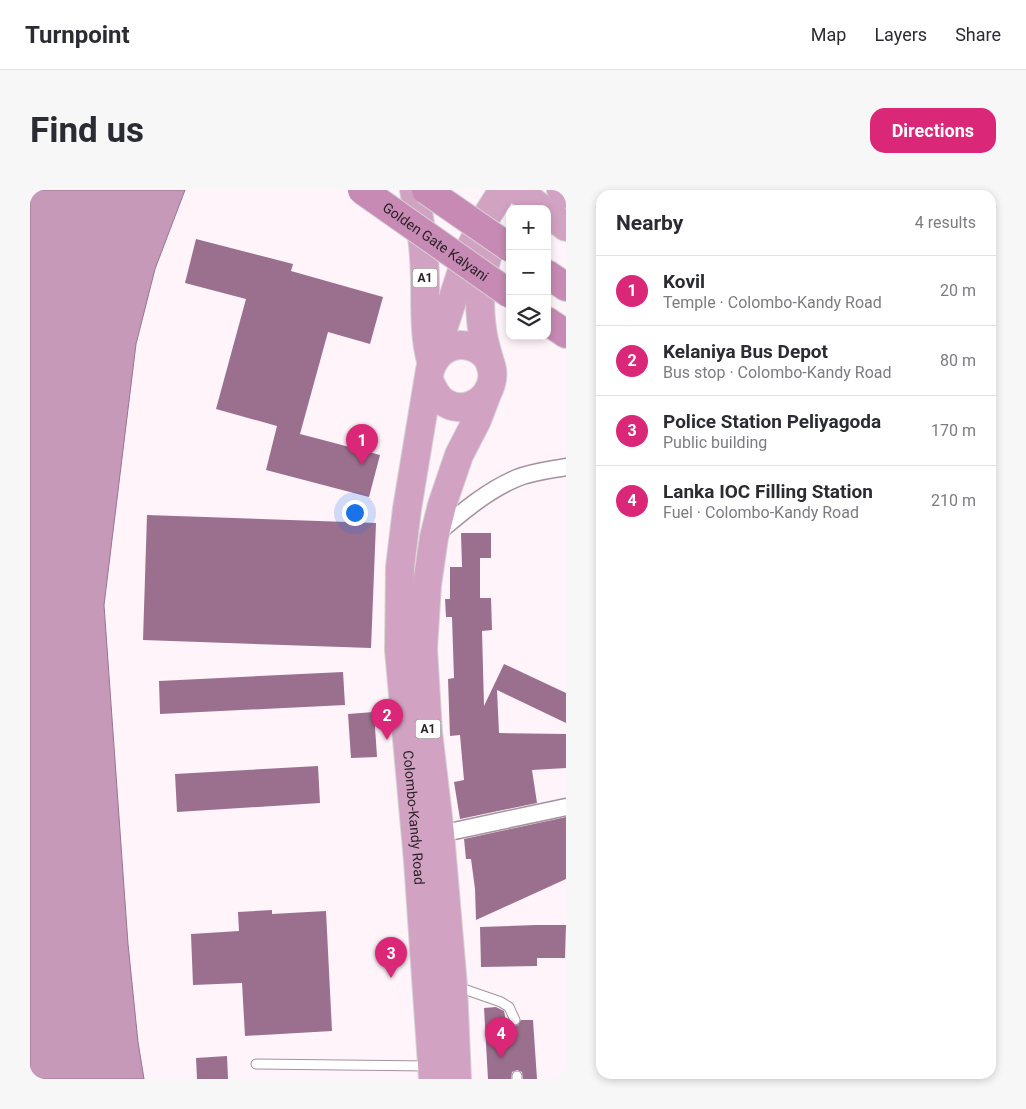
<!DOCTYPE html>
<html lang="en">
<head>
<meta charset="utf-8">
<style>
  :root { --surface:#fff; --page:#f7f7f7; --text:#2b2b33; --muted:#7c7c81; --line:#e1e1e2; --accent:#db2777 }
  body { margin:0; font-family:Roboto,sans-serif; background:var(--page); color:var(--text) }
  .controls { position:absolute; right:15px; top:15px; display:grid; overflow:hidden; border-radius:10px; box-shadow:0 2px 8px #0003 }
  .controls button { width:45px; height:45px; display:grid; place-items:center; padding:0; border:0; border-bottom:1px solid var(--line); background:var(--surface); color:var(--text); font:25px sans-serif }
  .you { position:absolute; left:324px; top:322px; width:18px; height:18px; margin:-12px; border:4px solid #fff; border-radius:50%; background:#1a73e8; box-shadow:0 0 0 8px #1a73e833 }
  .badge { display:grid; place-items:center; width:32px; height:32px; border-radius:50%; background:var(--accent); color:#fff; font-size:16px; font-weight:700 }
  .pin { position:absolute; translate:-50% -41px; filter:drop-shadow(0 1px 2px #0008) }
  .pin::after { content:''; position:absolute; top:26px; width:18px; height:15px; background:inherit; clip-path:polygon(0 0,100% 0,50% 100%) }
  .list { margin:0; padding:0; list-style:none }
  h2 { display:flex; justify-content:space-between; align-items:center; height:65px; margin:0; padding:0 20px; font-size:21px }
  h2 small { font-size:16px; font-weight:400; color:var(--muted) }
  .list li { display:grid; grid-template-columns:32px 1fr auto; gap:15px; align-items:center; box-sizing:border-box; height:70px; padding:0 20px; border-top:1px solid var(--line) }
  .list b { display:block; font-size:19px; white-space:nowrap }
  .list p { margin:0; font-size:16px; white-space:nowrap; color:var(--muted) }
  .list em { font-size:16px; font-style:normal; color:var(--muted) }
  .icon { flex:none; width:28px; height:28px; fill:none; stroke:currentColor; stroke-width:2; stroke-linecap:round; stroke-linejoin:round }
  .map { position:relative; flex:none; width:536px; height:889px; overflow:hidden; border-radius:15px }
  header { display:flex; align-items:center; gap:30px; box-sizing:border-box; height:70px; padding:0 25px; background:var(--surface); border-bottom:1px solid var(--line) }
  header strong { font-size:24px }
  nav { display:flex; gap:28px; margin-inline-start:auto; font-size:18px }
  .intro { display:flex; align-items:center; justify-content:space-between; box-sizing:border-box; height:120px; padding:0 30px }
  h1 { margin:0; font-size:35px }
  .button { padding:12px 22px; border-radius:15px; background:var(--accent); color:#fff; font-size:18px; font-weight:700 }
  main { display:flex; gap:30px; padding:0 30px }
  aside { flex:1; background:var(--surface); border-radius:15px; box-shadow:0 2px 8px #0003 }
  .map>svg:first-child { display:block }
  .water { fill:#c799b8; stroke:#98758c }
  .building { fill:#9b708e }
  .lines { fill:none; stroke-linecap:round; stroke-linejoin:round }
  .service-casing { stroke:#a5909e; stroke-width:11 }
  .minor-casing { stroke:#a5909e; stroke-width:19 }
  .trunk-casing { stroke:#d4d3d4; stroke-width:30 }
  .motorway-casing { stroke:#d4d3d4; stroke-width:30 }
  .service { stroke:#fff; stroke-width:9 }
  .minor { stroke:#fff; stroke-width:16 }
  .trunk { stroke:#d2a2c3; stroke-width:28 }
  .motorway { stroke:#c78ab4; stroke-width:28 }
  .motorway-bridge-casing { stroke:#d4d3d4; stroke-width:30; stroke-linecap:butt }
  .motorway-bridge { stroke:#c78ab4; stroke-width:28 }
  .labels { text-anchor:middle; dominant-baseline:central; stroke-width:4.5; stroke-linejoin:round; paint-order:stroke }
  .shield { fill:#fff; stroke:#6a6468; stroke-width:1 }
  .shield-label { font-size:12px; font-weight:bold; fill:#2a2127 }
  .street-label { font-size:14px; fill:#2a2127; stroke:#fff }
</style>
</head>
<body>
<header>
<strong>Turnpoint</strong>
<nav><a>Map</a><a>Layers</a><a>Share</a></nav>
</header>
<div class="intro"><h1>Find us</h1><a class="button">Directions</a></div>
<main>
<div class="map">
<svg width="536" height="889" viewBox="0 0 536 889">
  <rect width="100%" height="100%" fill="#fef4fa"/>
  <!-- water -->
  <polygon class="water" points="0,0 155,0 125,79 106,154 74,415 98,754 108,852 114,889 0,889"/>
  <!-- building -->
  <g class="building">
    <polygon points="166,49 263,74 261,81 353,107 340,154 298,142 270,244 350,265 339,307 236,280 247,236 186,219 216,109 155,93"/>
    <polygon points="117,325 346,333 341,458 113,450"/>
    <polygon points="431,343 461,343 461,368 450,368 450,408 461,408 462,440 452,441 454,516 474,474 536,503 536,533 467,500 469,543 536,544 536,578 502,580 507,613 430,629 424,592 434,590 430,545 420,546 418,489 424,488 422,427 416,427 415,409 420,409 420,377 432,377"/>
    <polygon points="313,482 315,515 130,524 129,491"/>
    <polygon points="344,522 347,567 321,568 318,524"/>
    <polygon points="288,576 290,613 147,622 145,584"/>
    <polygon points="536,627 536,689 446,730 445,699 441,669 436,669 434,649"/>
    <polygon points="242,720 242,724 296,721 302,841 215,846 212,793 163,795 161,744 209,741 208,722"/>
    <polygon points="506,735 536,735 535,768 507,768 507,776 451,777 450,737"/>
    <polygon points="466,817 474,821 476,831 478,831 484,836 488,835 491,830 503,830 507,889 493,889 492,882 487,880 482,882 481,889 458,889 454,818"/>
    <polygon points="197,866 198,889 167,889 166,868"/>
  </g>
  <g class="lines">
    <defs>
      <g id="service">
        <polyline points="428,797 471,812 479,817 485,830"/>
        <polyline points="226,874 399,876"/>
        <polyline points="487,889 487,886"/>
      </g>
      <g id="minor">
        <path d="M405 345C430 324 456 301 487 288 502 282 520 280 536 277"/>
        <polyline points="410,644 536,617"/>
      </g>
      <g id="trunk">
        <path d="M384 0C388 23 393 45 394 68 397 103 392 137 401 171"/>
        <polyline points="488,0 512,19"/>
        <polyline points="531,0 536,4"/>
        <polyline points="517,22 536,37"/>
        <path d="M458 64C449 92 448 121 454 150 456 159 459 168 461 177"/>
        <polyline points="402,173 437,65 453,32 473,0"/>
        <path id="s1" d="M399 190C403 199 406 207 414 212 431 224 455 214 461 194 472 155 414 137 400 180L377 319 370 377 369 460 388 671 403 889"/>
        <polyline points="427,889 423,796 410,644 398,542 393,459 397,395 404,347 412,315 429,265 447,230 458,201"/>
      </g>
      <g id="motorway">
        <polyline points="517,84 536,97"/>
        <polyline points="517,131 536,144"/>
      </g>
    </defs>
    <!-- service casing -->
    <use href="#service" class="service-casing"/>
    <!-- minor casing -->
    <use href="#minor" class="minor-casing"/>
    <!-- trunk casing -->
    <use href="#trunk" class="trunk-casing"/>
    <!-- motorway casing -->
    <use href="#motorway" class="motorway-casing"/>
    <!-- service -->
    <use href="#service" class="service"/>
    <!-- minor -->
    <use href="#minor" class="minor"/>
    <!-- trunk -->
    <use href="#trunk" class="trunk"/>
    <!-- motorway -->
    <use href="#motorway" class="motorway"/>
    <defs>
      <g id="motorway-bridge">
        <path id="s2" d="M332 0 480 104"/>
        <polyline points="396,0 480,58"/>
      </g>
    </defs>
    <!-- motorway-bridge casing -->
    <use href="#motorway-bridge" class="motorway-bridge-casing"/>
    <!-- motorway-bridge -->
    <use href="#motorway-bridge" class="motorway-bridge"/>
  </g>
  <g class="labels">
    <!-- shield labels -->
    <g class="shield">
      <rect x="382.5" y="78.5" width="25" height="19" rx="4"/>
      <rect x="385.5" y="529.5" width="25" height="19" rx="4"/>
    </g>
    <g class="shield-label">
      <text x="395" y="88">A1</text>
      <text x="398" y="539">A1</text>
    </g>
    <!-- street labels -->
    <g class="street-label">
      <text stroke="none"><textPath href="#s2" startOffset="90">Golden Gate Kalyani</textPath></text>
      <text stroke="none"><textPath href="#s1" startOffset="636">Colombo-Kandy Road</textPath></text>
    </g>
  </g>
</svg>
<div class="controls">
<button>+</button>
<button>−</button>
<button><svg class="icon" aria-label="layers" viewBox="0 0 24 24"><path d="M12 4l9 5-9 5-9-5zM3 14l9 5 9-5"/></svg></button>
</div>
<div class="you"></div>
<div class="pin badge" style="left:332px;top:275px">1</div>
<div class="pin badge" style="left:357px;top:550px">2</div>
<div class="pin badge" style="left:361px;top:788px">3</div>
<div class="pin badge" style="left:471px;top:868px">4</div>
</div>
<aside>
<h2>Nearby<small>4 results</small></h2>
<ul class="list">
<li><span class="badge">1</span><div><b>Kovil</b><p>Temple · Colombo-Kandy Road</p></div><em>20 m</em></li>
<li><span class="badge">2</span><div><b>Kelaniya Bus Depot</b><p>Bus stop · Colombo-Kandy Road</p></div><em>80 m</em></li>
<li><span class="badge">3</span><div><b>Police Station Peliyagoda</b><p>Public building</p></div><em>170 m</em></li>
<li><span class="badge">4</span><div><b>Lanka IOC Filling Station</b><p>Fuel · Colombo-Kandy Road</p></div><em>210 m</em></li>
</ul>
</aside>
</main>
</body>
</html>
